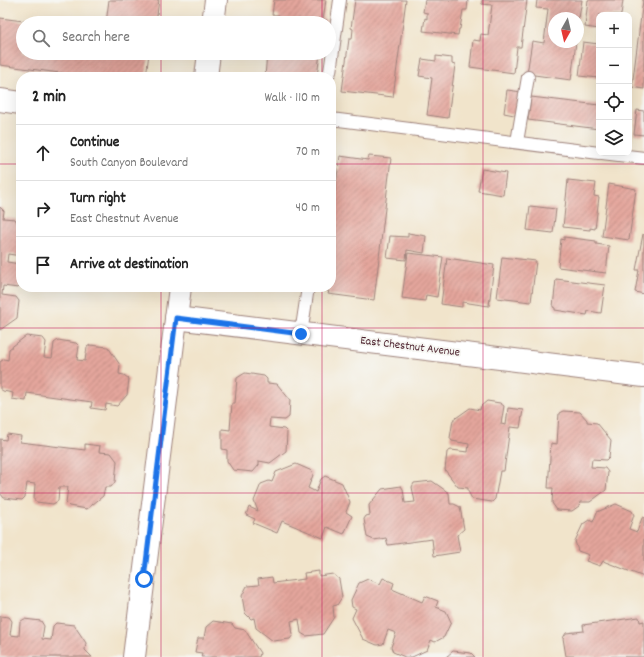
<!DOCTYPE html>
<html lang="en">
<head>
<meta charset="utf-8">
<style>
  :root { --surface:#fff; --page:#f6f6f6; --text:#222; --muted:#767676; --line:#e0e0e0 }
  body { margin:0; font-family:Dekko,sans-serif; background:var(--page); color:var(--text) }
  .controls { position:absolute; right:12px; top:12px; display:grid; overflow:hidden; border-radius:8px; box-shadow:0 4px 16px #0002 }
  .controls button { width:36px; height:36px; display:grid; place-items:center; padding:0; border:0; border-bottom:1px solid var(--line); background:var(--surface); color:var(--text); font:20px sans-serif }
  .compass { position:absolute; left:548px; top:12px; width:36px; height:36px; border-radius:50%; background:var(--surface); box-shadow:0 4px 16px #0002; rotate:188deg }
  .stop { position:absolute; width:12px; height:12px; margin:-9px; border:3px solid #1a73e8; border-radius:50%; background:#fff }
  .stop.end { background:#1a73e8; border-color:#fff; box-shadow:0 1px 4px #0008 }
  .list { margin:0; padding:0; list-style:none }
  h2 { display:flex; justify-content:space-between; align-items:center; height:52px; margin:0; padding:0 16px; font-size:17px }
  h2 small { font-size:13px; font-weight:400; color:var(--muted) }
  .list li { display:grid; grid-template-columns:26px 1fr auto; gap:12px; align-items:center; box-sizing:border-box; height:56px; padding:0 16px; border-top:1px solid var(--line) }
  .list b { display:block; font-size:15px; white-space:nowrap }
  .list p { margin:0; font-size:13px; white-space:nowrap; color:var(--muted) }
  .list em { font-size:13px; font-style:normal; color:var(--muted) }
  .icon { flex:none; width:22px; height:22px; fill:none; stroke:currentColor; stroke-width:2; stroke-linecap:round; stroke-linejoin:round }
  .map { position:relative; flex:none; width:644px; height:657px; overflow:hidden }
  .search { position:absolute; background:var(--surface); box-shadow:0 4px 16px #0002; left:16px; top:16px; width:320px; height:44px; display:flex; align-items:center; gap:10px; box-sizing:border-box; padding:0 14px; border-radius:22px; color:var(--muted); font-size:15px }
  .panel { position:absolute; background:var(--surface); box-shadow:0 4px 16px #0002; left:16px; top:72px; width:320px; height:220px; border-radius:16px }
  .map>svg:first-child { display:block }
  .building { fill:url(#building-hatch) }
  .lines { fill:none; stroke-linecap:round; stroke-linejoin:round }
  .service-casing { stroke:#9e827b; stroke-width:14 }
  .minor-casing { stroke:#9e827b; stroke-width:24 }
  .service { stroke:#fff; stroke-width:12 }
  .minor { stroke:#fff; stroke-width:22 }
  .route { stroke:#1a73e8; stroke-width:5 }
  .grid { fill:none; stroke:#c2185b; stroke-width:1; stroke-opacity:0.55 }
  .labels { text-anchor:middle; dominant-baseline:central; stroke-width:3.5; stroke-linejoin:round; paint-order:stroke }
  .street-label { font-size:12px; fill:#4a1f2b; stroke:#f6f6f2 }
</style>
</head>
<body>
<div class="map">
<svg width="644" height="657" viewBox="0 0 644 657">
  <defs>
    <pattern id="building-hatch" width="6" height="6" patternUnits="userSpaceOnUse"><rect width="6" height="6" fill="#e4a69c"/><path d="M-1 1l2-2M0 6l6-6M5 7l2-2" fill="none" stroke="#bb877f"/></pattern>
  </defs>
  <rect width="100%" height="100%" fill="#f6f6f2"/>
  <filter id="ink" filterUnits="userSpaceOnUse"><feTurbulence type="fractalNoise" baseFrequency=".025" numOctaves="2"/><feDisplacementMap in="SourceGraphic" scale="8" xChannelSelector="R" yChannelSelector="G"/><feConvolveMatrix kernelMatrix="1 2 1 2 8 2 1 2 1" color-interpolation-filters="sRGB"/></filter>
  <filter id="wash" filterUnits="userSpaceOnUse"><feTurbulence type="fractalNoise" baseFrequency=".012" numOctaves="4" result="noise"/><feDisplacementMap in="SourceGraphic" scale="16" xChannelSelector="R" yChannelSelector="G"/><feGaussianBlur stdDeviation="0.9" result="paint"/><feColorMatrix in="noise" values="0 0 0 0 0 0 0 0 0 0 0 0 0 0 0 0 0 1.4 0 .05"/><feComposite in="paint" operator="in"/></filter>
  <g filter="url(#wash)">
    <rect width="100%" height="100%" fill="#f1e4cb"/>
    <g id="blocks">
      <!-- building -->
      <g class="building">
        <polygon points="109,0 159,0 156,23 106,23"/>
        <polygon points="274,0 326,0 323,20 327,20 326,23 278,23 279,15 272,15"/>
        <polygon points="355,0 406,0 393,97 342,91 349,39 352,39 353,29 351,28"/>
        <polygon points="425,0 468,0 467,10 463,10 460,29 459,29 458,35 423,31 425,18 427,19 427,13 423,12"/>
        <polygon points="482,0 527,0 521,47 517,47 514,73 470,67 473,40 480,41 481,34 488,35 492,5 482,4"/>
        <polygon points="537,0 582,0 579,18 554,18 554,42 576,42 571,80 527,74 532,41 544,43 548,9 536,8"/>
        <polygon points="588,0 623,0 621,15 599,15 599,29 585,27"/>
        <polygon points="643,0 644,0 644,89 632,87"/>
        <polygon points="0,18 31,22 23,23 23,53 149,53 146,77 90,77 0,65"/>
        <polygon points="583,42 599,44 599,78 579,76"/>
        <polygon points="267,53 320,53 317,77 265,77"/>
        <polygon points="436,56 452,58 452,64 455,65 448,118 427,115 432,78 419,76 422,59 436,61"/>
        <polygon points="507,90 522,92 519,116 504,113"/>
        <polygon points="531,97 599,105 599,129 528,120"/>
        <polygon points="637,110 644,111 644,135 634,134"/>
        <polygon points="340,156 368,160 369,156 391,158 374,300 328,294 329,291 322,290 323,287 331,287 331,208 332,198 334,198"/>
        <polygon points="482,169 506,173 503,195 478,191"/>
        <polygon points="568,180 596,183 594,196 599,197 595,229 590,228 590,230 563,227"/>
        <polygon points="609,184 636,189 629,240 602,236"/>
        <polygon points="530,206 556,209 553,233 527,230"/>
        <polygon points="0,207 4,211 3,218 15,219 21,228 21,256 8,254 7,262 20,264 21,285 18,288 3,286 2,295 16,297 19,301 17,318 0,330"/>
        <polygon points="408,233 426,236 424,253 407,250 406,260 387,258 390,236 408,237"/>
        <polygon points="643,234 644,235 644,294 635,292 639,270 636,270"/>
        <polygon points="564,237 596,241 596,244 609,246 606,273 558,267 561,239 564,240"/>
        <polygon points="408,253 443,257 437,297 426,295 425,301 402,298"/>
        <polygon points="502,257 536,261 531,302 497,298"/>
        <polygon points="447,258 494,265 489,306 462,302 462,307 441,304"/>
        <polygon points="556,279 605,285 601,313 588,311 587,315 555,310 555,308 553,307"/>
        <polygon points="26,336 43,338 46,342 44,357 52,358 54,343 58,340 76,343 79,346 77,360 85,361 87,347 90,345 108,347 120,365 119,374 124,375 129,379 127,395 117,406 106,404 105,410 91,408 92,402 27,393 26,401 12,399 13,393 3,391 0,389 0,362 4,359 8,360 9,349"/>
        <polygon points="245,373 264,376 267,379 267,383 277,384 290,400 289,417 285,420 270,419 269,427 284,429 287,432 286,451 270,463 259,461 259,465 253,472 233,470 227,461 227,450 222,449 222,429 230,430 232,403 235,403 237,378"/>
        <polygon points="487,401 500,403 504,406 501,424 506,425 508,408 523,410 520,428 510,427 504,471 500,471 495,499 492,502 472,499 468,491 468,488 458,487 445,470 447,452 451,450 468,452 469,444 452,441 450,438 453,420 470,408 480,410 481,406"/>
        <polygon points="563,411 580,412 587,420 587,422 597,423 611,440 609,457 606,460 592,459 591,467 605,468 608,472 606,490 590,502 580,502 579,506 572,511 557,510 552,503 553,488 548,488 551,443 557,444 559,413"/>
        <polygon points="7,434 21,436 20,442 85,450 85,444 100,446 99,452 111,453 117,461 115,482 111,487 105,487 103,496 87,509 69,506 66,503 68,487 59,487 58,501 53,504 36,502 34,499 35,484 27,483 25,497 22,500 4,498 0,493 0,439 6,440"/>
        <polygon points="296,464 312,471 313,475 308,488 316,492 321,479 325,476 342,483 350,502 346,512 352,516 344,534 327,527 323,538 282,521 277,533 253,523 255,519 246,515 249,507 258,511 254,501 261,484 269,481 272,482 276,472"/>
        <polygon points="432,481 449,493 450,504 454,504 460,507 464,529 457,535 460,552 434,556 432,539 388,545 386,538 374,540 367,537 364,519 366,516 370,515 369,505 382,489 401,486 403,489 405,503 415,502 412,487 414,483"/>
        <polygon points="616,504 632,511 634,515 629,529 637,532 642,518 644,517 644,577 603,561 600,566 586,561 589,555 578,551 575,541 583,524 589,520 593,522 597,512"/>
        <polygon points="319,571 319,576 333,574 339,579 342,597 337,605 333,606 334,617 323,634 306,636 301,633 299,619 291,621 293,635 290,639 273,641 256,628 254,618 251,619 245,613 242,596 247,586 259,585 258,579 272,577 273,583 305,579 304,573"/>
        <polygon points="383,578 394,583 392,589 422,602 425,596 438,601 436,607 446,611 451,622 444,637 435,642 431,640 427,650 412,657 405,657 393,652 391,647 396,633 388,630 383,644 377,645 363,639 352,618 356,609 352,607 351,600 359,583 368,579 380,584"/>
        <polygon points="0,616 9,617 12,621 10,635 19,636 20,622 24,619 41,621 44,626 42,639 51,640 53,626 56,623 74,625 86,643 85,650 92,657 0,657"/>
        <polygon points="639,617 640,622 644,621 644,657 566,656 563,638 566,633 584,631 583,625"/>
        <polygon points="213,621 232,624 235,628 245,630 260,653 259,657 201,657 202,653 195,652 198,638 204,638 206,627"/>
        <polygon points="453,651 471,653 475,657 446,657"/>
      </g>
    </g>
  </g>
  <g filter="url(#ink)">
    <use href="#blocks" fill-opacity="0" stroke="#9e827b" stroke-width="1"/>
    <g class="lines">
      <defs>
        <g id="service">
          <polyline points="330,72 340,0"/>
          <polyline points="331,119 599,153"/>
          <polyline points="517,142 528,77"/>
          <polyline points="602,153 644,158"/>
          <polyline points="301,334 308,287"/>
        </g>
        <g id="minor">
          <polyline points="213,23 216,0"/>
          <polyline points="206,77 209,53"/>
          <polyline points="0,100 21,103"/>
          <polyline points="176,318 644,376"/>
          <polyline points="134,657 180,287"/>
        </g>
      </defs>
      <!-- service casing -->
      <use href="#service" class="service-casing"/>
      <!-- minor casing -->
      <use href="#minor" class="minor-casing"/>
      <!-- service -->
      <use href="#service" class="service"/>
      <!-- minor -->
      <use href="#minor" class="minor"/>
    </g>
  </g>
  <g class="lines" filter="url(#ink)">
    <!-- route -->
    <polyline class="route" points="144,579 176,318 301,334"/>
  </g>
  <!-- grid -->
  <path class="grid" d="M161 0V23M322 0V23M483 0V657M161 53V77M322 53V77M0 164H21M331 164H644M161 287V657M322 287V657M0 328H644M0 493H644"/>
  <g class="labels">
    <!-- street labels -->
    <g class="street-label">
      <text transform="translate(410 347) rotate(7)">East Chestnut Avenue</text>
    </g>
  </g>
</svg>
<div class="controls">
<button>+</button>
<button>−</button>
<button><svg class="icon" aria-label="locate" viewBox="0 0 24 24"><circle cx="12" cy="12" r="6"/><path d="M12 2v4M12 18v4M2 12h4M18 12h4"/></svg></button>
<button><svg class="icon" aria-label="layers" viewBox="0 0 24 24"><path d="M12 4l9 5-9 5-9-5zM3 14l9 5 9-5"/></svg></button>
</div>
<svg class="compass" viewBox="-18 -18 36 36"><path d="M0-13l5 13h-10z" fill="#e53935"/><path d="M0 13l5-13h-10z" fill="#767676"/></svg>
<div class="stop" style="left:144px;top:579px"></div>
<div class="stop end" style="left:301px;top:334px"></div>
<div class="search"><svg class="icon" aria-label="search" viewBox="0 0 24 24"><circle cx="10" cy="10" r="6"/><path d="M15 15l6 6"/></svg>Search here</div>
<section class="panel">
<h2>2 min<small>Walk · 110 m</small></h2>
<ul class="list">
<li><svg class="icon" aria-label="ahead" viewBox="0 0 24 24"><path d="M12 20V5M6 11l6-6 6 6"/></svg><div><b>Continue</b><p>South Canyon Boulevard</p></div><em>70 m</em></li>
<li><svg class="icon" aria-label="right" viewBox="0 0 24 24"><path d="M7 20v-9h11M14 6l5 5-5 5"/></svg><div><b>Turn right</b><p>East Chestnut Avenue</p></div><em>40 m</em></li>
<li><svg class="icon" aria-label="arrive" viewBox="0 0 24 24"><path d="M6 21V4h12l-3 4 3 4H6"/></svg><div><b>Arrive at destination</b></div></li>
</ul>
</section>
</div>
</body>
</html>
